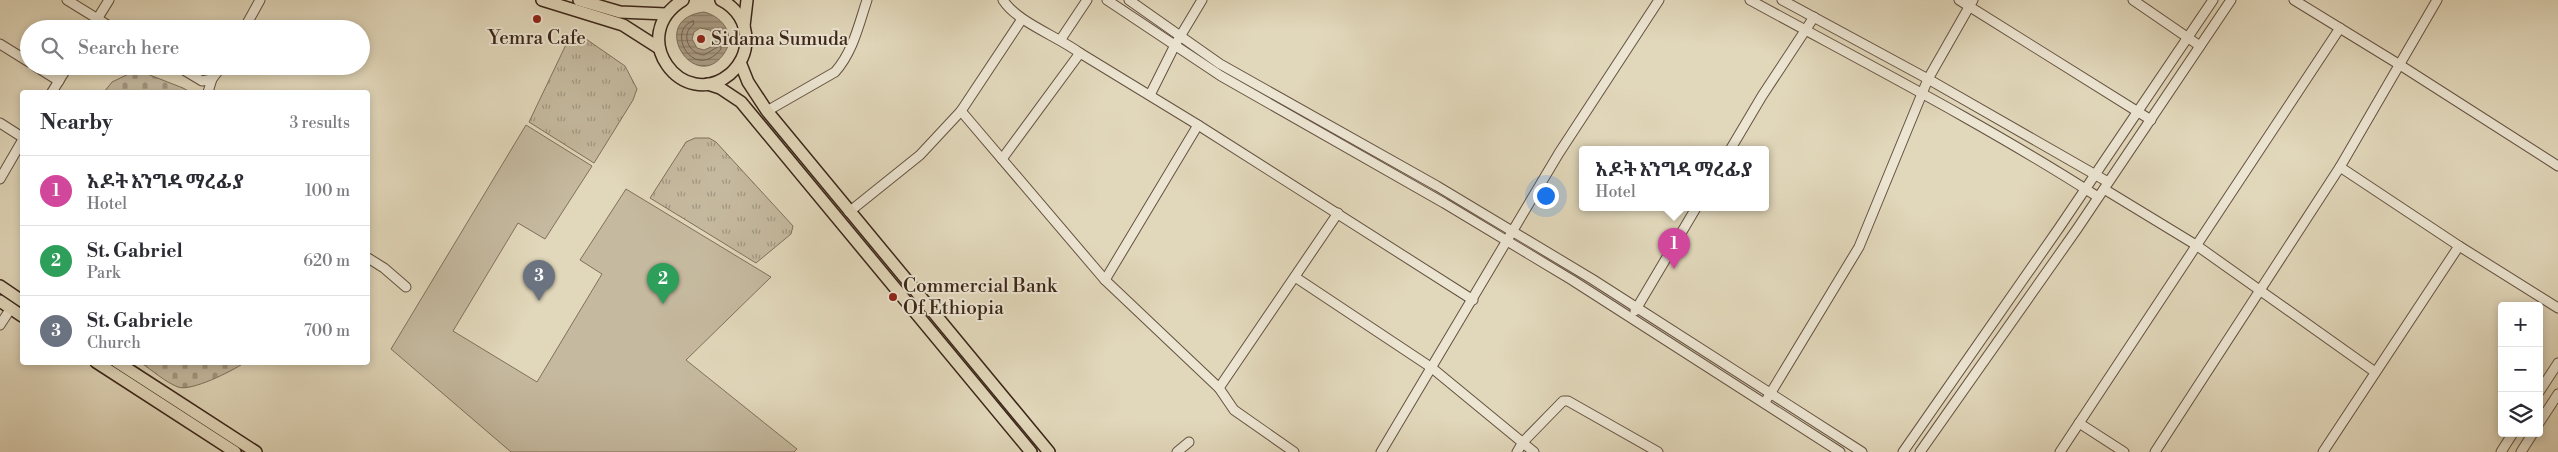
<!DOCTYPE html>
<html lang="en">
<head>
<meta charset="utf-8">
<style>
  :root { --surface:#fff; --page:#f2f2f3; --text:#2b2b33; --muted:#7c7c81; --line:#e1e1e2; --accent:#8f2418 }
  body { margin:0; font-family:"Libre Bodoni","Noto Serif Ethiopic",serif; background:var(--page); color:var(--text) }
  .controls { position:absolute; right:15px; bottom:15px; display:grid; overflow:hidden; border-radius:5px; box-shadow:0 2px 8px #0003 }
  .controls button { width:45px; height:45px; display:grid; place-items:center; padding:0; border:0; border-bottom:1px solid var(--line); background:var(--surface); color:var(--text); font:25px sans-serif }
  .you { position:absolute; left:1545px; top:195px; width:18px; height:18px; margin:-12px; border:4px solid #fff; border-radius:50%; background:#1a73e8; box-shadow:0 0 0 8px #1a73e833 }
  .badge { display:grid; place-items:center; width:32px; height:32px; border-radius:50%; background:var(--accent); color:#fff; font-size:16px; font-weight:700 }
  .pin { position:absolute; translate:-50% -41px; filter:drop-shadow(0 1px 2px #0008) }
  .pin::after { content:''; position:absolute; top:26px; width:18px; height:15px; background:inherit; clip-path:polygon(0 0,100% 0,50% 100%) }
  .popup { position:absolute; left:1579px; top:146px; width:190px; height:65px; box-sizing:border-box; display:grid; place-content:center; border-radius:5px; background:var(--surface); filter:drop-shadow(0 1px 4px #0005); font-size:16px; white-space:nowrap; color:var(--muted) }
  .popup b { font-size:19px; color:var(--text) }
  .popup::after { content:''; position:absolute; left:50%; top:100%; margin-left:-10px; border:10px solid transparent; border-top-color:var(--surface) }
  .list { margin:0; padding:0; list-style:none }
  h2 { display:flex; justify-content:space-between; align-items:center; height:65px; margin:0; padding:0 20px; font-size:21px }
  h2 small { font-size:16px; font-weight:400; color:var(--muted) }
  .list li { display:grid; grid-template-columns:32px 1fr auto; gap:15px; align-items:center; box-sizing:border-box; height:70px; padding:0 20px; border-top:1px solid var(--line) }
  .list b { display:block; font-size:19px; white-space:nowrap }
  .list p { margin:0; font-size:16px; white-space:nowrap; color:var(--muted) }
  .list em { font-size:16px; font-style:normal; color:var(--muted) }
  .icon { flex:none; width:28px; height:28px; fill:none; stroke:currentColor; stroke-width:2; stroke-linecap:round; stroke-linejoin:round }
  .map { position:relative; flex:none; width:2558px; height:452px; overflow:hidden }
  .search { position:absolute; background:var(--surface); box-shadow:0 2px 8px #0003; left:20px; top:20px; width:350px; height:55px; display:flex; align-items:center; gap:12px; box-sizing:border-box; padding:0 18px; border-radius:28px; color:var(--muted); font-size:19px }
  .panel { position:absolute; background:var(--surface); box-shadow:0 2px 8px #0003; left:20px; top:90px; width:350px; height:275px; border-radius:5px }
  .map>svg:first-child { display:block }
  .grass { fill:url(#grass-tufts); stroke:#80705c }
  .cemetery { fill:url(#cemetery-stones); stroke:#80705c }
  .park { fill:#c5b99f; stroke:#80705c }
  .water { fill:url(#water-rules); stroke:#7d6c59; fill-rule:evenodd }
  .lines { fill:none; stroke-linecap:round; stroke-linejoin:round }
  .shore { stroke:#72604e; stroke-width:1 }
  .minor-casing { stroke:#645241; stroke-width:11 }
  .major-casing { stroke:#3b2619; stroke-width:14 }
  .minor { stroke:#ece5d2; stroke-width:9 }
  .major { stroke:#e1d7ba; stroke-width:11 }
  .poi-dot { fill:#8f2418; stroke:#ece5d2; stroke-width:2 }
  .labels { text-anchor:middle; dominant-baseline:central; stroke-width:4; stroke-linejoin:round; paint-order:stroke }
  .poi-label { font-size:19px; fill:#3b2619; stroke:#ece5d2; text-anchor:start }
</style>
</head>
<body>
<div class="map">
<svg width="2558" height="452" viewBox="0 0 2558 452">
  <defs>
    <pattern id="grass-tufts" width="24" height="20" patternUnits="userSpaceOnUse" patternTransform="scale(1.25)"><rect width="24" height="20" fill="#c5b99f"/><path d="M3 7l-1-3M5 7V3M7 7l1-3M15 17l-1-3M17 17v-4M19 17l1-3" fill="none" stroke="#a19681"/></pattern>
    <pattern id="cemetery-stones" width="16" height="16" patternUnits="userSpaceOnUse" patternTransform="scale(1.25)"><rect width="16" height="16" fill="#c5b99f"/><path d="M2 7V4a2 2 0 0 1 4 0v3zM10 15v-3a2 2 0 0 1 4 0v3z" fill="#a19681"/></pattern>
    <pattern id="water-rules" width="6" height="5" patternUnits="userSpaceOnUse" patternTransform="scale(1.25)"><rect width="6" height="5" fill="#a99b83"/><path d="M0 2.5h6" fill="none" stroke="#8b7e6a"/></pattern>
  </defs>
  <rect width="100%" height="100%" fill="#e1d7ba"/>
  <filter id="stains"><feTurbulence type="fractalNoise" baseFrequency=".004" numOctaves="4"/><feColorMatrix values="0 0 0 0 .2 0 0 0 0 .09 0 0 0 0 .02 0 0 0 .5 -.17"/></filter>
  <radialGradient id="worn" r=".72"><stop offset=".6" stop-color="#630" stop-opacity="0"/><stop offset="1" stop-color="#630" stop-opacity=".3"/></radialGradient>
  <!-- grass -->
  <g class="grass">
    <polygon points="573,30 625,66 637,89 633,100 594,163 529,122"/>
    <polygon points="695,138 709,138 716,142 793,226 791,234 756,263 650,198 686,142"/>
  </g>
  <!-- cemetery -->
  <g class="cemetery">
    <polygon points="137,70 183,88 190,92 104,92 112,82"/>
    <path d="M141 363H244C232 371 191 392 178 387 165 382 152 370 141 363Z"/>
  </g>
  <!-- park -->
  <polygon class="park" points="526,125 592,166 545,239 518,223 453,331 537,382 602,274 580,260 626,189 771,277 686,360 797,449 794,452 511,452 391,349"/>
  <!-- water -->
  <path class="water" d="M704 12C724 17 737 37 723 55 694 94 646 19 704 12ZM700 28 710 30 714 37 711 47 704 50 697 48 692 39 694 32Z"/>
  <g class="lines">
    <!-- shore -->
    <path class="shore" d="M693 21 694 24C680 33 688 54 704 55L721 45V49C693 83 665 30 693 21Z"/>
    <defs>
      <g id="minor">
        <polyline points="67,0 114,29"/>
        <path d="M1003 0C1017 22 1057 36 1080 53L1198 125 1473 300"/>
        <polyline points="1107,0 1221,76 1444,203 1572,280 1840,452"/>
        <polyline points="1129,0 1220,64 1437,186 1592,279 1862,452"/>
        <path d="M1750 0C1867 64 1986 125 2098 197"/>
        <polyline points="1782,0 1928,79 2108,182"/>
        <polyline points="1959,0 2151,120"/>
        <polyline points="2133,0 2200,46"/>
        <polyline points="2294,0 2400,65 2558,166"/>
        <polyline points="91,29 109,0"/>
        <polyline points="244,29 260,0"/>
        <polyline points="1061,39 1087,0"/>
        <polyline points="0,44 29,62"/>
        <polyline points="35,66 59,81"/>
        <polyline points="177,66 202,81 212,79 222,66"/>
        <polyline points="52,92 68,66"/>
        <polyline points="208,92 212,79"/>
        <polyline points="1150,95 1175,45 1202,0"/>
        <path d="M767 111 835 72C853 52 859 24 867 0"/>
        <polyline points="961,111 1105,280 1219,388 1234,410 1294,452"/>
        <polyline points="0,123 22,137"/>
        <polyline points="1730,150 1762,96 1814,17"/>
        <polyline points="1002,159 1080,53"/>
        <polyline points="2340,167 2459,246 2558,308"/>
        <polyline points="0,179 22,141"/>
        <polyline points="2104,189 2196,245 2375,372"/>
        <polyline points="849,212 920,155 961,111 1022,19"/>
        <polyline points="368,258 384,268 406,287"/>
        <polyline points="1295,277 1432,368 1534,452"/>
        <polyline points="1105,280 1198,125"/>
        <polyline points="1635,311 1696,208"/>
        <polyline points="0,325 11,308"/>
        <polyline points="1219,388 1338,213"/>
        <polyline points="2539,392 2558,363"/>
        <polyline points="1767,399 1859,247 1928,79 1973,0"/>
        <polyline points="2079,423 2124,452"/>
        <polyline points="2539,423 2558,394"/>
        <polyline points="1177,452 1189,442"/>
        <polyline points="1381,452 1559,153 1659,0"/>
        <polyline points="1517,452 1523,442 1563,401 1568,401 1658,452"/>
        <polyline points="1903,452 2059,228 2213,0"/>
        <polyline points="1920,452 2077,229 2231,0"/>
        <polyline points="2060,452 2340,28"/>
        <polyline points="2155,452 2340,167 2437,0"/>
        <polyline points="2323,452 2459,246"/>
        <polyline points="2501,452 2513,433"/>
        <polyline points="2521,452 2533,433"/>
      </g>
      <g id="major">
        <polyline points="542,0 623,25 659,48"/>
        <polyline points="579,0 620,12 666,14"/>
        <path d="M683 0C625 36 683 113 730 74 740 65 746 53 746 40 746 23 737 8 721 0"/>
        <polyline points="744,26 747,0"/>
        <polyline points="740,62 748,82 767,111 1049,452"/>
        <polyline points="708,84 720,88 741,102 1031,452"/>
        <polyline points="0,286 22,301"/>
        <polyline points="0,301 22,316"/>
        <polyline points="96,362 235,452"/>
        <polyline points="117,362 256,452"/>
      </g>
    </defs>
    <!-- minor casing -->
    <use href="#minor" class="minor-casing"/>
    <!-- major casing -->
    <use href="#major" class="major-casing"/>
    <!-- minor -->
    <use href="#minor" class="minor"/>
    <!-- major -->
    <use href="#major" class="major"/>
  </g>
  <!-- markers -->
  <g class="poi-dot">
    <circle cx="537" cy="19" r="5"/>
    <circle cx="701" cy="39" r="5"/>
    <circle cx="893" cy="297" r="5"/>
  </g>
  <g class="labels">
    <!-- poi labels -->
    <g class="poi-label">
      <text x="537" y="38" text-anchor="middle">Yemra Cafe</text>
      <text x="711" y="39">Sidama Sumuda</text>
      <text x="903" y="286">Commercial Bank<tspan x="903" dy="22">Of Ethiopia</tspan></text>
    </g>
  </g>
  <rect width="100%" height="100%" filter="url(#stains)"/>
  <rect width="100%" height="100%" fill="url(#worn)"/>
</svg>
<div class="controls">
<button>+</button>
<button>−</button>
<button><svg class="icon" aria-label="layers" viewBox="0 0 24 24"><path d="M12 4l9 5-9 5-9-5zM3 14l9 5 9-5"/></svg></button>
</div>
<div class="you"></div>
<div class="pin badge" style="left:1674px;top:269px;background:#d1479c">1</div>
<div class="popup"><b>አዶት እንግዳ ማረፊያ</b>Hotel</div>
<div class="pin badge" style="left:663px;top:304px;background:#2e9e5b">2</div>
<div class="pin badge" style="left:539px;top:301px;background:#6b7280">3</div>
<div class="search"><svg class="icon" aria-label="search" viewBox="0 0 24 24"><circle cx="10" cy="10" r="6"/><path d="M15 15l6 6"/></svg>Search here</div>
<section class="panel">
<h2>Nearby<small>3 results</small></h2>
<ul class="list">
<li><span class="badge" style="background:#d1479c">1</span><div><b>አዶት እንግዳ ማረፊያ</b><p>Hotel</p></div><em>100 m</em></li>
<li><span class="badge" style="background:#2e9e5b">2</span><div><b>St. Gabriel</b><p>Park</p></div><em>620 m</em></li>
<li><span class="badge" style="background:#6b7280">3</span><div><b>St. Gabriele</b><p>Church</p></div><em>700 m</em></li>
</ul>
</section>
</div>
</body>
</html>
